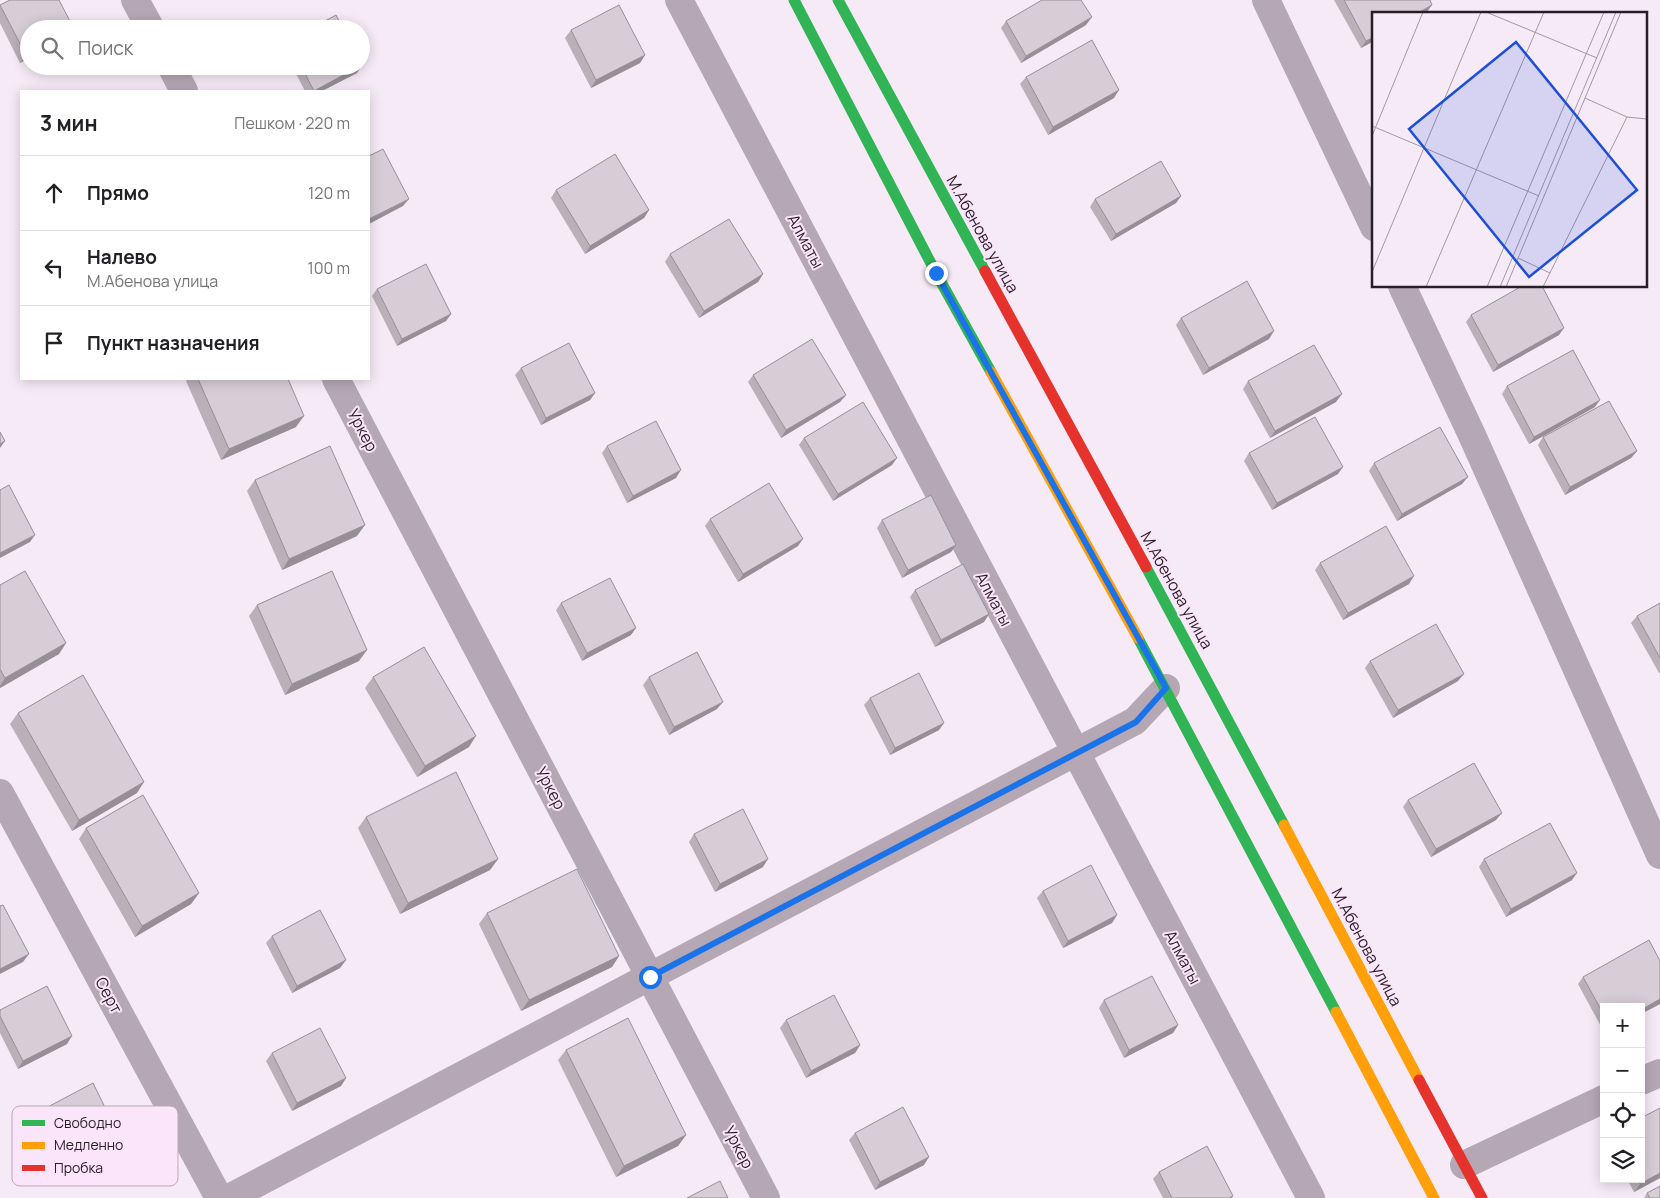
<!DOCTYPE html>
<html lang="ru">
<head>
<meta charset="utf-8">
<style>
  :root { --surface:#fff; --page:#f2f2f2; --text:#202124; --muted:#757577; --line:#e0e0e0 }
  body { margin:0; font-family:Manrope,sans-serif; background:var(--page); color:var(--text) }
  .controls { position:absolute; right:15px; bottom:15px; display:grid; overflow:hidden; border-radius:0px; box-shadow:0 2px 12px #0003 }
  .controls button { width:45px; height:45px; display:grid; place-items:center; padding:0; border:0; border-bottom:1px solid var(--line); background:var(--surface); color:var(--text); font:25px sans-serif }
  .stop { position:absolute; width:15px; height:15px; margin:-11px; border:4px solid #1a73e8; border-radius:50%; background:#fff }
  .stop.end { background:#1a73e8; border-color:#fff; box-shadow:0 1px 5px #0008 }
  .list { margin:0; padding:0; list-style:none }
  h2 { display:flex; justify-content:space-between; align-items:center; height:65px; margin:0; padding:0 20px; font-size:21px }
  h2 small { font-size:16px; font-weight:400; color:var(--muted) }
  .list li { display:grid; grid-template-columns:32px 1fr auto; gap:15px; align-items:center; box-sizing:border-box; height:75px; padding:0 20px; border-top:1px solid var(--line) }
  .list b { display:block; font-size:19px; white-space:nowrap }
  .list p { margin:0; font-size:16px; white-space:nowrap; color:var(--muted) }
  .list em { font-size:16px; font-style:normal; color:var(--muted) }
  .icon { flex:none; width:28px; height:28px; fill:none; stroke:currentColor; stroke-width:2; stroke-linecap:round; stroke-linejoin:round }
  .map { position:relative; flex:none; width:1660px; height:1198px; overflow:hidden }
  .search { position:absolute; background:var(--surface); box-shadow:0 2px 12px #0003; left:20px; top:20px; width:350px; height:55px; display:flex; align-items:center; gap:12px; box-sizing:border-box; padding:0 18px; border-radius:28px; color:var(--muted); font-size:19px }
  .panel { position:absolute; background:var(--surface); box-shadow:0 2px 12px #0003; left:20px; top:90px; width:350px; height:290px; border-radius:0px }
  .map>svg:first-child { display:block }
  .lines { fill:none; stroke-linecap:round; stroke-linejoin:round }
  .street { stroke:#b6a7b5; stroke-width:28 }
  .fast { stroke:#30b455; stroke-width:11 }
  .slow { stroke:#ff9f0a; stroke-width:11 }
  .jam { stroke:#e5322d; stroke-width:11 }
  .wall { fill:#b9b0b8 }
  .shaded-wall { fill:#969096 }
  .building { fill:#d7cdd6; stroke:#969096 }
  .route { stroke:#1a73e8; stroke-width:6 }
  .labels { text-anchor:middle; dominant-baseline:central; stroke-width:4; stroke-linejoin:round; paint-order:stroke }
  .street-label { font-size:16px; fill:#271e26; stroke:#fbe5fa }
  .inset-road { fill:none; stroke:#a398a3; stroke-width:1 }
  .view { fill:#1d4ed8; fill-opacity:0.15; stroke:#1d4ed8; stroke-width:2.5 }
  .inset-edge { fill:none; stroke:#271e26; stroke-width:2.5 }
  .key { fill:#fbe5fa; stroke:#bba9ba; stroke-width:1 }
  .key-label { font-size:14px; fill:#271e26 }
</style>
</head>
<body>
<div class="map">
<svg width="1660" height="1198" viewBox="0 0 1660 1198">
  <rect width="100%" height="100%" fill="#f6eaf6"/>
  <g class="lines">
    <!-- street -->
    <g class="street">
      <polyline points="135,0 151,29"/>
      <polyline points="679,0 1311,1198"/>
      <polyline points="1266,0 1374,227"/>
      <polyline points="171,66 184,91"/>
      <polyline points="1402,286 1471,433 1660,855"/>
      <polyline points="336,379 766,1198"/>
      <polyline points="0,793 219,1198"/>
      <polyline points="1641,1081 1660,1073"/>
      <polyline points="1464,1165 1604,1099"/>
      <polyline points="229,1198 1135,721 1166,688"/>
    </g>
    <!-- fast -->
    <g class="fast">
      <polyline points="794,0 936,273 991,372"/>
      <polyline points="838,0 985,271"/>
      <polyline points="1146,567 1284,825"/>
      <polyline points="1138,638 1336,1012"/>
    </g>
    <!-- slow -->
    <g class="slow">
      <polyline points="991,372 1138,638"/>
      <polyline points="1284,825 1419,1080"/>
      <polyline points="1336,1012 1434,1198"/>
    </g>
    <!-- jam -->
    <g class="jam">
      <polyline points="985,271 1146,567"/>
      <polyline points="1419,1080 1482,1198"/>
    </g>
  </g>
  <!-- wall -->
  <g class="wall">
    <polygon points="1334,0 1430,0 1427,12 1424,14 1374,14 1374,41 1361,48"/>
    <polygon points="0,5 29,29 29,58 20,63 0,23"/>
    <polygon points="1006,21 1086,25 1021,63 1001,28"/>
    <polygon points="571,30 645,55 640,63 591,88 565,38"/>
    <polygon points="362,65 357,73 322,91 305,91 292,66 361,66"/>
    <polygon points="1026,77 1114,98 1048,135 1020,84"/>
    <polygon points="556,190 649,210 644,218 585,254 551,198"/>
    <polygon points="1181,196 1176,203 1111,241 1090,207 1095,199"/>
    <polygon points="670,254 763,274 758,282 699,318 665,262"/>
    <polygon points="377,289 451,314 446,321 397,346 372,296"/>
    <polygon points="1471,315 1559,335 1493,372 1466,322"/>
    <polygon points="1181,318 1269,339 1203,375 1176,325"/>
    <polygon points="521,368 595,393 590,400 541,425 515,375"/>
    <polygon points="753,375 846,395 840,402 781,438 748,382"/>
    <polygon points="188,379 288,379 296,427 221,460 186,381"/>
    <polygon points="1248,381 1336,402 1270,438 1243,389"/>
    <polygon points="1507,386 1595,407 1529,444 1502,394"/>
    <polygon points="1543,437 1637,451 1631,458 1565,495 1538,445"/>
    <polygon points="804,438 892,465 833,501 799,445"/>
    <polygon points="607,446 676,478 627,503 602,453"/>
    <polygon points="1249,453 1338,474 1272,510 1244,461"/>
    <polygon points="1374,463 1462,484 1397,521 1369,471"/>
    <polygon points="255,480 357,536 282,570 247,491"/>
    <polygon points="710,519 798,546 738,582 705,526"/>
    <polygon points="882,520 956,545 951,552 902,578 877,528"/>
    <polygon points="1320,563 1409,584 1343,620 1315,570"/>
    <polygon points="0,585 66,643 59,654 0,688"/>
    <polygon points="915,590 989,614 984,622 935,647 910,597"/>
    <polygon points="561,603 631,635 582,661 556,610"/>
    <polygon points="1660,603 1660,673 1659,673 1631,623 1637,616"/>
    <polygon points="257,605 359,661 285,695 249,616"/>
    <polygon points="1370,661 1458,681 1393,718 1365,668"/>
    <polygon points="373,677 469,747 417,777 365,688"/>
    <polygon points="649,677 717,709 669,735 643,685"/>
    <polygon points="870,698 939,730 890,755 864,705"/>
    <polygon points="18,713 137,793 72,831 10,724"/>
    <polygon points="1408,800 1496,820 1431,857 1403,807"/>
    <polygon points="366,817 498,859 490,870 400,914 358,828"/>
    <polygon points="86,828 199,893 191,904 135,937 79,839"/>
    <polygon points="694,834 763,867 715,892 689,842"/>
    <polygon points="1484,859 1572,880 1506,917 1479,867"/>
    <polygon points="1043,891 1117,915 1112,923 1063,948 1037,898"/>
    <polygon points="487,913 619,956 612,967 521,1011 479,924"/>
    <polygon points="272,936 346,960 340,968 292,993 266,943"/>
    <polygon points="1660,961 1660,1004 1641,1014 1641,1007 1604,1007 1604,1032 1578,984 1583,977"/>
    <polygon points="1104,1000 1178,1025 1173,1033 1124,1058 1099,1008"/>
    <polygon points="0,1010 67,1044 18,1069 0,1033"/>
    <polygon points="786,1020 860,1045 855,1053 806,1078 780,1028"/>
    <polygon points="566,1050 686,1135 678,1146 616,1177 558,1060"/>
    <polygon points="272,1053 346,1078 341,1086 292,1111 266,1061"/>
    <polygon points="1660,1108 1660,1178 1634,1192 1627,1179 1641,1179"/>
    <polygon points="44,1109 118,1134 113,1141 64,1166 38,1116"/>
    <polygon points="855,1133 924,1165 875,1190 849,1140"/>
    <polygon points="1159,1172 1233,1196 1232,1198 1163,1198 1153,1179"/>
    <polygon points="1647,1193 1660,1198 1644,1198"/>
  </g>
  <!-- shaded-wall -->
  <g class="shaded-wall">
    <polygon points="1432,5 1427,12 1424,14 1416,14"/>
    <polygon points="1092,17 1086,25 1021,63 1026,56"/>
    <polygon points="1374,37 1374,41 1361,48 1366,41"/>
    <polygon points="29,53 29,58 20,63 26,55"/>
    <polygon points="645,55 640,63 591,88 596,80"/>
    <polygon points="362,65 357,73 322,91 313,91"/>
    <polygon points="1119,90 1114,98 1048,135 1053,127"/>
    <polygon points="1181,196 1176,203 1111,241 1116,234"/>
    <polygon points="409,199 403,206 369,224 369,219"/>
    <polygon points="649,210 644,218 585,254 590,246"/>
    <polygon points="763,274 758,282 699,318 704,311"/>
    <polygon points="451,314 446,321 397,346 402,339"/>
    <polygon points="1564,328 1559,335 1493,372 1498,365"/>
    <polygon points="1274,331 1269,339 1203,375 1209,368"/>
    <polygon points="595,393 590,400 541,425 546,418"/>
    <polygon points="1342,394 1336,402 1270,438 1275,431"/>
    <polygon points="846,395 840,402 781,438 786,430"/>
    <polygon points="1600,400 1595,407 1529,444 1534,437"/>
    <polygon points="304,416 296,427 221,460 229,449"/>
    <polygon points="5,441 0,448 0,444"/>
    <polygon points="1637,451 1631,458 1565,495 1570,487"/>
    <polygon points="897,458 892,465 833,501 838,494"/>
    <polygon points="1343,467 1338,474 1272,510 1277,503"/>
    <polygon points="681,470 676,478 627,503 633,496"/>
    <polygon points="1468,477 1462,484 1397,521 1402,514"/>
    <polygon points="365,525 357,536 282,570 289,559"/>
    <polygon points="35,535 30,542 0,558 0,553"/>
    <polygon points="803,539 798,546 738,582 743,574"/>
    <polygon points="956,545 951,552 902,578 908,570"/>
    <polygon points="1414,576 1409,584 1343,620 1348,613"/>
    <polygon points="989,614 984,622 935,647 941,640"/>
    <polygon points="636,628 631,635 582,661 587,653"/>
    <polygon points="66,643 59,654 0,688 0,686 5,678"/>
    <polygon points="367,650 359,661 285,695 292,684"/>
    <polygon points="1464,674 1458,681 1393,718 1398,710"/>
    <polygon points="723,702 717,709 669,735 674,727"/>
    <polygon points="944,723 939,730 890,755 895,748"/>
    <polygon points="476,736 469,747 417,777 425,766"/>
    <polygon points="144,782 137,793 72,831 79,820"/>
    <polygon points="1502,813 1496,820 1431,857 1436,849"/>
    <polygon points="498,859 490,870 400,914 408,903"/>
    <polygon points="768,859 763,867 715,892 720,884"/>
    <polygon points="1577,873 1572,880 1506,917 1511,909"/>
    <polygon points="199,893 191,904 135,937 142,926"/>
    <polygon points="1117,915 1112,923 1063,948 1068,941"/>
    <polygon points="29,954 23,962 0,974 0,969"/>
    <polygon points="619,956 612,967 521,1011 529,1000"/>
    <polygon points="346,960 340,968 292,993 297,986"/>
    <polygon points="1660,999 1660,1004 1641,1014 1641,1010"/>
    <polygon points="1178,1025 1173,1033 1124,1058 1129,1050"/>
    <polygon points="72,1036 67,1044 18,1069 23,1061"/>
    <polygon points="860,1045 855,1053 806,1078 811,1071"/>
    <polygon points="346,1078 341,1086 292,1111 297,1103"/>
    <polygon points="118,1134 113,1141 64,1166 69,1159"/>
    <polygon points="686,1135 678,1146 616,1177 624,1166"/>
    <polygon points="929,1157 924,1165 875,1190 880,1182"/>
    <polygon points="1660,1173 1660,1178 1634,1192 1640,1184"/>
  </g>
  <!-- building -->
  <g class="building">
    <polygon points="10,0 59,0 74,29 29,29 29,53 26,55 0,5"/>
    <polygon points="1042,0 1081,0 1092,17 1026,56 1006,21"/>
    <polygon points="1344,0 1430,0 1432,5 1416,14 1374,14 1374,37 1366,41"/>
    <polygon points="619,5 645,55 596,80 571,30"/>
    <polygon points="336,15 343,29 311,29"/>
    <polygon points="1092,40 1119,90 1053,127 1026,77"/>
    <polygon points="301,66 360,66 314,91"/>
    <polygon points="383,149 409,199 369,219 369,156"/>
    <polygon points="615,154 649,210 590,246 556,190"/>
    <polygon points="1161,161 1181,196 1116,234 1095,199"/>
    <polygon points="729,219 763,274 704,311 670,254"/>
    <polygon points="426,264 451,314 402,339 377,289"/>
    <polygon points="1247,281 1274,331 1209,368 1181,318"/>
    <polygon points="1522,286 1542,286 1564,328 1498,365 1471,315"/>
    <polygon points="812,339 846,395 786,430 753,375"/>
    <polygon points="569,343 595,393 546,418 521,368"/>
    <polygon points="1314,345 1342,394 1275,431 1248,381"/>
    <polygon points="1573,350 1600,400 1534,437 1507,386"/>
    <polygon points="198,379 288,379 304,416 229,449"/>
    <polygon points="1609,401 1637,451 1570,487 1543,437"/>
    <polygon points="863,402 897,458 838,494 804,438"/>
    <polygon points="1315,417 1343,467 1277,503 1249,453"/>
    <polygon points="656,421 681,470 633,496 607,446"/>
    <polygon points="1440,427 1468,477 1402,514 1374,463"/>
    <polygon points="0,432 5,441 0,444"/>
    <polygon points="330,446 365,525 289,559 255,480"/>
    <polygon points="769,483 803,539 743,574 710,519"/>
    <polygon points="9,485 35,535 0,553 0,490"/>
    <polygon points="931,495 956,545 908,570 882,520"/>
    <polygon points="1386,526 1414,576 1348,613 1320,563"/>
    <polygon points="963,564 989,614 941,640 915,590"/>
    <polygon points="25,571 66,643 5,678 0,669 0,585"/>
    <polygon points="332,571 367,650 292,684 257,605"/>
    <polygon points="610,578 636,628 587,653 561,603"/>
    <polygon points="1660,603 1660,658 1637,616"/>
    <polygon points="1436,624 1464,674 1398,710 1370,661"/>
    <polygon points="424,647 476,736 425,766 373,677"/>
    <polygon points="697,652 723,702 674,727 649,677"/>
    <polygon points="919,673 944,723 895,748 870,698"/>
    <polygon points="83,675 144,782 79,820 18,713"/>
    <polygon points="1474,763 1502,813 1436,849 1408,800"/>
    <polygon points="456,772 498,859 408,903 366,817"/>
    <polygon points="143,795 199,893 142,926 86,828"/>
    <polygon points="743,809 768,859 720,884 694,834"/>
    <polygon points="1550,823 1577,873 1511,909 1484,859"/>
    <polygon points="1091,865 1117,915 1068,941 1043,891"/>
    <polygon points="577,869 619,956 529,1000 487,913"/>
    <polygon points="3,905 29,954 0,969 0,906"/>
    <polygon points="320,910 346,960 297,986 272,936"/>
    <polygon points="1649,940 1660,961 1660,999 1641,1010 1641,1007 1604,1007 1604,1015 1583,977"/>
    <polygon points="1152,976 1178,1025 1129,1050 1104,1000"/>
    <polygon points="47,986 72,1036 23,1061 0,1016 0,1010"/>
    <polygon points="834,995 860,1045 811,1071 786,1020"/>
    <polygon points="628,1018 686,1135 624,1166 566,1050"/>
    <polygon points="320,1028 346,1078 297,1103 272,1053"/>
    <polygon points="93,1083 118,1134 69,1159 44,1109"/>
    <polygon points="903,1107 929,1157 880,1182 855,1133"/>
    <polygon points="1660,1108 1660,1173 1640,1184 1637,1179 1641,1179 1641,1118"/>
    <polygon points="1207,1146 1233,1196 1229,1198 1172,1198 1159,1172"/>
    <polygon points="720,1181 728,1198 687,1198"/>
    <polygon points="1660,1186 1660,1198 1650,1198 1647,1193"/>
  </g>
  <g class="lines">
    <!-- route -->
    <polyline class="route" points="650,977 1136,722 1166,688 936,273"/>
  </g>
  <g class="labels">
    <!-- street labels -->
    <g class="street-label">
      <text transform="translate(983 234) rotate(61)">М.Абенова улица</text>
      <text transform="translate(806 241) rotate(62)">Алматы</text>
      <text transform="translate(363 430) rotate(62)">Уркер</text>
      <text transform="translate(1177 590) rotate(61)">М.Абенова улица</text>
      <text transform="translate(994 599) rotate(62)">Алматы</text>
      <text transform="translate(551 788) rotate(62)">Уркер</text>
      <text transform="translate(1367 947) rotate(62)">М.Абенова улица</text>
      <text transform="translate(1183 957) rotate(62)">Алматы</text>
      <text transform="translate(109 995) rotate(62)">Серт</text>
      <text transform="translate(739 1147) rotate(62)">Уркер</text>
    </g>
  </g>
  <!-- overview -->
  <g transform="translate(1372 12)">
    <rect width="275" height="275" fill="#f6eaf6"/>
    <path class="inset-road" d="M114 0 225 46M255 105 275 107M0 114 167 184M0 124 51 0M146 246 178 261M0 260 109 0M54 275 172 0M115 275 232 0M128 275 244 0M134 275 249 0M171 275 255 105 213 86"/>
    <path class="view" d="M144 30 265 178 157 265 37 117Z"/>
    <rect width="275" height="275" class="inset-edge"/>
  </g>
  <!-- legend -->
  <rect x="12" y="1106" width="166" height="80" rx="8" class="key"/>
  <rect x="22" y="1120" width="23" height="6" fill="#30b455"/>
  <rect x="22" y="1142" width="23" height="7" fill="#ff9f0a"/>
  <rect x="22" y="1165" width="23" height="6" fill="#e5322d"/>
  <g class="key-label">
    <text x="54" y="1128">Свободно</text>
    <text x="54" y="1150">Медленно</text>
    <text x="54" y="1173">Пробка</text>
  </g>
</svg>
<div class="controls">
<button>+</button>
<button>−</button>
<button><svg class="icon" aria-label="locate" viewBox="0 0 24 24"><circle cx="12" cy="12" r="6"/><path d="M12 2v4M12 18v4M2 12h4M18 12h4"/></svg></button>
<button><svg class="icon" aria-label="layers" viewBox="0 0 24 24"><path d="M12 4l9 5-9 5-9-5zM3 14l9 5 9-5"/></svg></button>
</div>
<div class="stop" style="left:650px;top:977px"></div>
<div class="stop end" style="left:936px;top:273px"></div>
<div class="search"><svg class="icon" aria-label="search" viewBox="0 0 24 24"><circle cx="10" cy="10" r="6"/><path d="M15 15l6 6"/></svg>Поиск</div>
<section class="panel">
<h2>3 мин<small>Пешком · 220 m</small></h2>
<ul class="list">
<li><svg class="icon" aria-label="ahead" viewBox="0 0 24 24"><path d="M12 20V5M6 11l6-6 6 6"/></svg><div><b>Прямо</b></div><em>120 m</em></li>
<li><svg class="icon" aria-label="left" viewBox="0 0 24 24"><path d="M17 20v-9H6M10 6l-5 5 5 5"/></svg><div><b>Налево</b><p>М.Абенова улица</p></div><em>100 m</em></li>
<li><svg class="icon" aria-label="arrive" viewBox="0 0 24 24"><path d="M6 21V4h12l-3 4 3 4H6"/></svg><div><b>Пункт назначения</b></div></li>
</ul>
</section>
</div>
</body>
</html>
